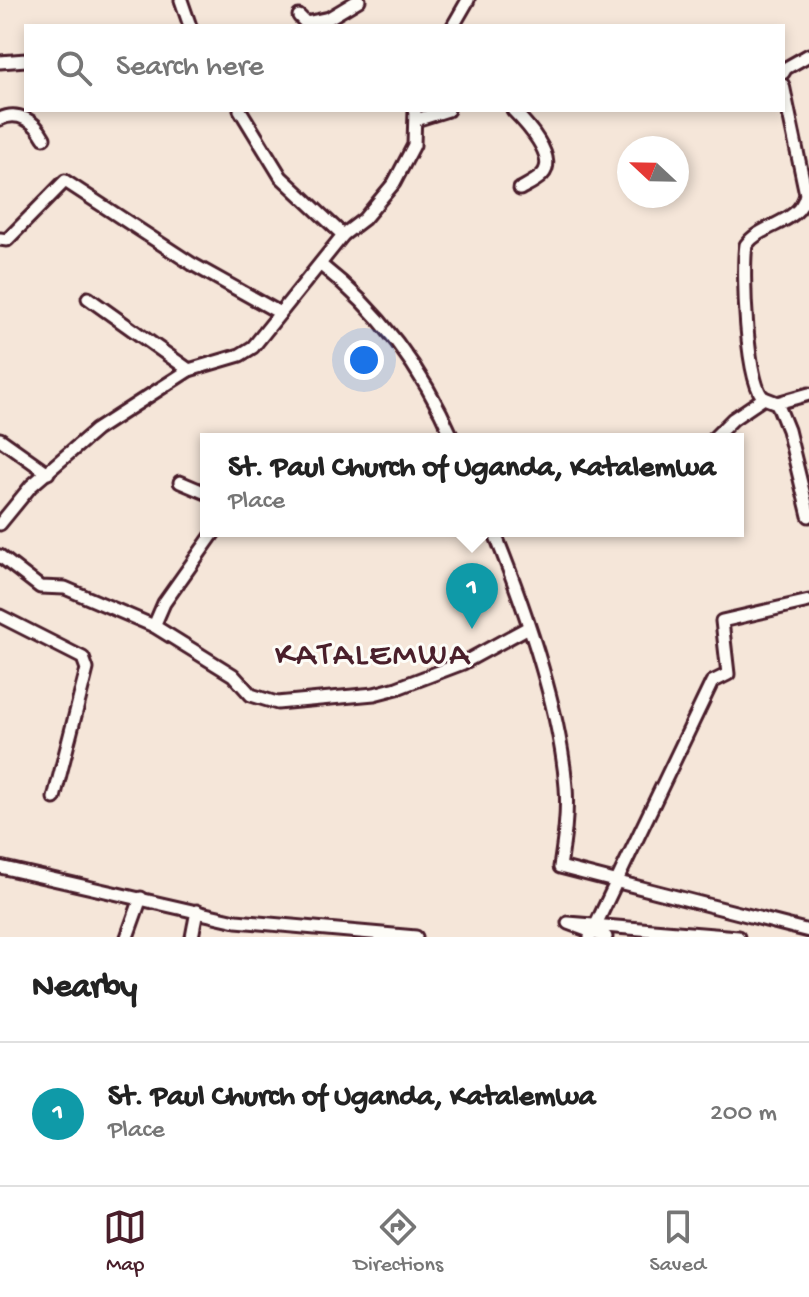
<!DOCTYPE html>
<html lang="en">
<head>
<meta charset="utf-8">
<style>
  :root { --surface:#fff; --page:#f2f2f2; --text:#222; --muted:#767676; --line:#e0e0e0; --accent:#4a1f2b }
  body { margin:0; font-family:"Gochi Hand",sans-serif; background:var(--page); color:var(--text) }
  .compass { position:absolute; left:617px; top:136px; width:72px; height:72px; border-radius:50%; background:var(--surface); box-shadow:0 4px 12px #0003; rotate:292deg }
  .you { position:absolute; left:364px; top:360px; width:28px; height:28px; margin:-20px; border:6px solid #fff; border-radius:50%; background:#1a73e8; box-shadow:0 0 0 12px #1a73e833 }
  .badge { display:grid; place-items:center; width:52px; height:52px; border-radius:50%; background:var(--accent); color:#fff; font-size:26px; font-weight:700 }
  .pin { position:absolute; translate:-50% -66px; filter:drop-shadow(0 2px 4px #0008) }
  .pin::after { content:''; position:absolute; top:42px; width:28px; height:24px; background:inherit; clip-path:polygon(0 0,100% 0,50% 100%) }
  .popup { position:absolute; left:200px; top:433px; width:544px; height:104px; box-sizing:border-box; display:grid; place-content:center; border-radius:0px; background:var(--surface); filter:drop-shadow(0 2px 6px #0005); font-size:26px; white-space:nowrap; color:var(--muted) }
  .popup b { font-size:30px; color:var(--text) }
  .popup::after { content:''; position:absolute; left:50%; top:100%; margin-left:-16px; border:16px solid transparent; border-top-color:var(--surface) }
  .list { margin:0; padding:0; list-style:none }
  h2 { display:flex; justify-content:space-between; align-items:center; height:104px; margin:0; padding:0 32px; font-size:34px }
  h2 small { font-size:26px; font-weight:400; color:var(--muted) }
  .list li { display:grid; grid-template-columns:52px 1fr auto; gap:24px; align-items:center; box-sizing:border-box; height:144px; padding:0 32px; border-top:2px solid var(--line) }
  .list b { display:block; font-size:30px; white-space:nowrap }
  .list p { margin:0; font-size:26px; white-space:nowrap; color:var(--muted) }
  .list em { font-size:26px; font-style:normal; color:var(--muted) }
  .icon { flex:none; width:44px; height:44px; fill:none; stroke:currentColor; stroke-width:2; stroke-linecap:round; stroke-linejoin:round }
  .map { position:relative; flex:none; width:809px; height:937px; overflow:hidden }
  .search { position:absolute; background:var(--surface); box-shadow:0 4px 12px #0003; left:24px; right:24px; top:24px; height:88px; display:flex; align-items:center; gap:20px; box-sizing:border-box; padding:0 28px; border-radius:0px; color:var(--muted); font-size:30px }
  .sheet { height:248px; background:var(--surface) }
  nav { display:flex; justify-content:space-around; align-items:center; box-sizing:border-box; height:112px; border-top:2px solid var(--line); background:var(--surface); font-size:22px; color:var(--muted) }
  nav a { display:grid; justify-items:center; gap:4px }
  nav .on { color:var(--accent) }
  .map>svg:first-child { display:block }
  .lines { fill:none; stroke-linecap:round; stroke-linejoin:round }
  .minor-casing { stroke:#4a1f2b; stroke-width:17 }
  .minor { stroke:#fdfcf7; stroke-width:11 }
  .labels { text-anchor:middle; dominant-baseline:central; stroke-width:6; stroke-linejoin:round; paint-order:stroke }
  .quarter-label { font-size:34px; letter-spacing:2px; fill:#4a1f2b; stroke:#fdfcf7 }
</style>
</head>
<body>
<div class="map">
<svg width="809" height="937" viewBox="0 0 809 937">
  <rect width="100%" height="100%" fill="#f5e6d9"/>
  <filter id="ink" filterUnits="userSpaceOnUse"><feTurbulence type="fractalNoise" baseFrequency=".0125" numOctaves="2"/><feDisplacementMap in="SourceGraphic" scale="16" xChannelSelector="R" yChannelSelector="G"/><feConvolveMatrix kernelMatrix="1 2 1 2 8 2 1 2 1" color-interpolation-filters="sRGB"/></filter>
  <g filter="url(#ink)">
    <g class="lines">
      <defs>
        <g id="minor">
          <polyline points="181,0 190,26"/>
          <polyline points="299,16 306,23 329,18 359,0"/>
          <polyline points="453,26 468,0"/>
          <polyline points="0,62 26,60"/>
          <polyline points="783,73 786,68 809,55"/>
          <polyline points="240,110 281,177 343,235"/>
          <path d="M513 110C525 122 559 158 542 175 536 181 527 185 520 189"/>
          <path d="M0 119C18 110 35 121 44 138"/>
          <polyline points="416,120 448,110"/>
          <polyline points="0,239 7,240 65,181 192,264 280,313"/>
          <path d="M321 265C381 312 423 370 453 439"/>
          <polyline points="88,298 189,370"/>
          <path d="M764 398C746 385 742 269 746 245 762 223 800 224 806 194L783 85"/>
          <polyline points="777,403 809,394"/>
          <polyline points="0,439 48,473"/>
          <polyline points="713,439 733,419 764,398 777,403 788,430 809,516"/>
          <polyline points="180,482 206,493"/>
          <polyline points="0,524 31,486 96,430 189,370 240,355 253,347 343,235 364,219 394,183 414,145 415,110"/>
          <polyline points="215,531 164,603 154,626 233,675 251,695 277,703 374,694 397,688 463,663 527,628"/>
          <path d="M494 531C524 606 560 706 566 787 568 814 564 841 560 867L809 931"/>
          <polyline points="0,556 40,587 65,588 154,626"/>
          <polyline points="0,616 83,658 87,669 54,798"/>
          <polyline points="0,867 236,921 416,937"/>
          <polyline points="127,937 141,898"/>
          <polyline points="192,937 197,911"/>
          <polyline points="590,937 712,682 728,674 722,621 809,601"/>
          <polyline points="606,937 568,923 738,937"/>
        </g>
      </defs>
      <!-- minor casing -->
      <use href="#minor" class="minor-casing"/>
      <!-- minor -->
      <use href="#minor" class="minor"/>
    </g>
  </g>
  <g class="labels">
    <!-- quarter labels -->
    <g class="quarter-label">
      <text x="373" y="657">KATALEMWA</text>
    </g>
  </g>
</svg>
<svg class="compass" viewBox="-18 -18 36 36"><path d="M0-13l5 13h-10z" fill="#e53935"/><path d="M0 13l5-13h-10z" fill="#767676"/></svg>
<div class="you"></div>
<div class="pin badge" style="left:472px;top:629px;background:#0f9aa8">1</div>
<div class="popup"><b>St. Paul Church of Uganda, Katalemwa</b>Place</div>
<div class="search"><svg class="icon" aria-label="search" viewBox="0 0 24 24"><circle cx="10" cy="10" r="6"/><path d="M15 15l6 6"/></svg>Search here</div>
</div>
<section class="sheet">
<h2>Nearby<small></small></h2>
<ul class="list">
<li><span class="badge" style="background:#0f9aa8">1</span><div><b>St. Paul Church of Uganda, Katalemwa</b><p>Place</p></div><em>200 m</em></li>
</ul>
</section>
<nav>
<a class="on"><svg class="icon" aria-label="map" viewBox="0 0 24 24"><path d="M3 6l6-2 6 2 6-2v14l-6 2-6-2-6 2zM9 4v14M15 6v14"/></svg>Map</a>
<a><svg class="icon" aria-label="directions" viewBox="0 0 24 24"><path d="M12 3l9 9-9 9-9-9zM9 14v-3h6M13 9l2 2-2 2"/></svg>Directions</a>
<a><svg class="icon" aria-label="saved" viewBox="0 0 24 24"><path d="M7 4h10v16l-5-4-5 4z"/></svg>Saved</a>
</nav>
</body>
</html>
